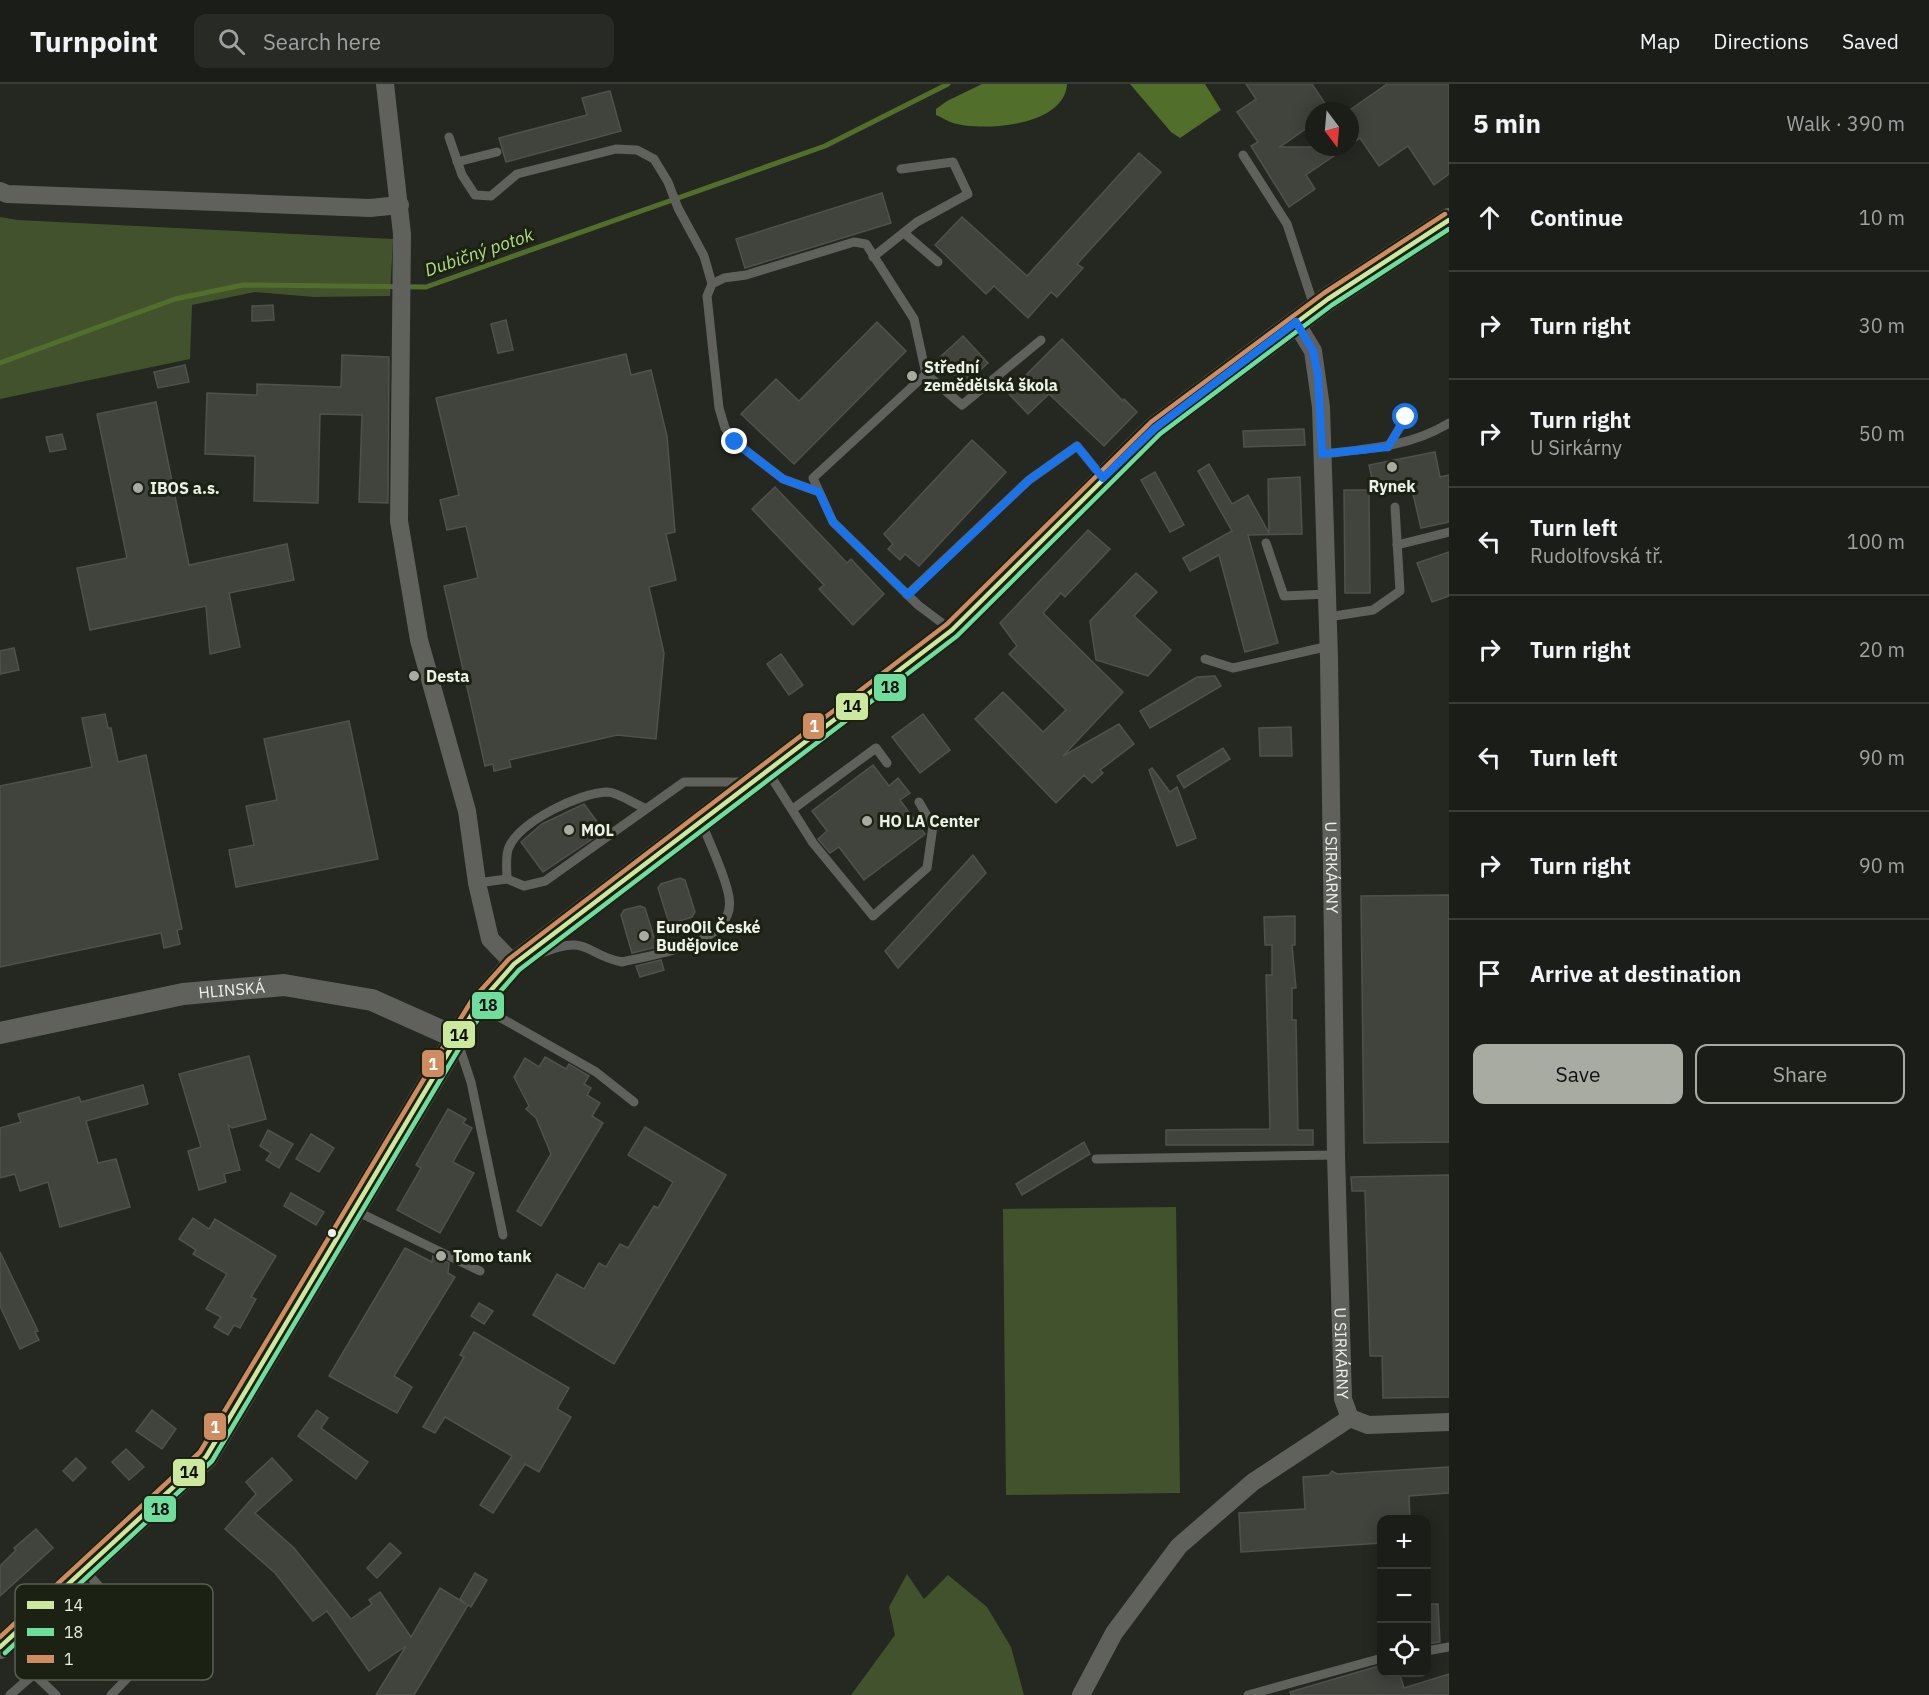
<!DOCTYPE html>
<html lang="en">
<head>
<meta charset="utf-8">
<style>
  :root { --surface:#1b1e18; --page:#282b25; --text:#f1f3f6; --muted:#a0a2a2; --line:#393c37; --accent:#a7aba2 }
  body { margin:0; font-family:"IBM Plex Sans",sans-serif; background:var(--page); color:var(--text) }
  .controls { position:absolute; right:18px; bottom:18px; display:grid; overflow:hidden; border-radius:12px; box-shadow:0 3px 15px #0003 }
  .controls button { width:54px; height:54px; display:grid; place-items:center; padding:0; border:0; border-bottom:2px solid var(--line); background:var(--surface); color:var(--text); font:30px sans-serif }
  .compass { position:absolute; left:1305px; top:18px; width:54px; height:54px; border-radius:50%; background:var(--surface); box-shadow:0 3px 15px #0003; rotate:164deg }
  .stop { position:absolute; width:18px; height:18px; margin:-14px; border:4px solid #1a73e8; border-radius:50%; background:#fff }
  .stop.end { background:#1a73e8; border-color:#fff; box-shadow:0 2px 6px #0008 }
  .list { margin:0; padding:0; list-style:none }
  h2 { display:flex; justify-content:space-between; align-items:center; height:78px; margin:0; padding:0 24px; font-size:26px }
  h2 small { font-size:20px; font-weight:400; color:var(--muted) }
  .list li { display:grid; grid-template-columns:39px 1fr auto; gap:18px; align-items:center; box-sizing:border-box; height:108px; padding:0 24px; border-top:2px solid var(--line) }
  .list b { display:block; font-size:22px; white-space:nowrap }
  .list p { margin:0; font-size:20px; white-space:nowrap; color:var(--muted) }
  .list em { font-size:20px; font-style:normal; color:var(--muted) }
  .actions { display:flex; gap:12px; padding:18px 24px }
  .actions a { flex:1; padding:14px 0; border:2px solid var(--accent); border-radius:12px; text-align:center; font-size:21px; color:var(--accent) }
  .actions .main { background:var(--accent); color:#111 }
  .icon { flex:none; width:33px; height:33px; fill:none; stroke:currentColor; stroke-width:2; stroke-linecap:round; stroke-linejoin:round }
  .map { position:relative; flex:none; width:1449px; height:1611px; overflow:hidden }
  header { display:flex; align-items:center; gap:36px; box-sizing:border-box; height:84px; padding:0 30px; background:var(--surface); border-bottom:2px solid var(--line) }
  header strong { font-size:28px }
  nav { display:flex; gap:33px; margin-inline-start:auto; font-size:21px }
  .search { width:420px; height:54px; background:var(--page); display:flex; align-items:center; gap:15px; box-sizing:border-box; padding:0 21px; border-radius:12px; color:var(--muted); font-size:22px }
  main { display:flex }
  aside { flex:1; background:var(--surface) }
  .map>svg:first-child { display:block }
  .green { fill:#41522d }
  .water { fill:#526e2b }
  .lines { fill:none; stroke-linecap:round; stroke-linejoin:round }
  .stream { stroke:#526e2b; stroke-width:5 }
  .building { fill:#41443d; stroke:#4f524c; stroke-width:1.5 }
  .service { stroke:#60615d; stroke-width:9 }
  .minor { stroke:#60615d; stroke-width:18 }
  .tertiary { stroke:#60615d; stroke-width:22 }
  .secondary { stroke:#61645f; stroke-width:24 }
  .bus-1-casing { stroke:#1b2113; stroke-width:9 }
  .bus-2-casing { stroke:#1b2113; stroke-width:9 }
  .bus-3-casing { stroke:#1b2113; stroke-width:9 }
  .bus-1 { stroke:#cce89c; stroke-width:4.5 }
  .bus-2 { stroke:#6fde9d; stroke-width:4.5 }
  .bus-3 { stroke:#cf8c60; stroke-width:4.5 }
  .route { stroke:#1a73e8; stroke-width:8 }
  .poi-dot { fill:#a7aba2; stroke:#1b2113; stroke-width:2 }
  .bus-dot { fill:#edf2e8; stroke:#1b2113; stroke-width:2 }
  .labels { text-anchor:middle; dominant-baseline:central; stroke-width:6; stroke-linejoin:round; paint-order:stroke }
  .poi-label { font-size:16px; font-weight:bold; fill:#edf2e8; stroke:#1b2113; text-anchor:start }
  .street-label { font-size:16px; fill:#edf2e8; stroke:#1b2113 }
  .water-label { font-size:18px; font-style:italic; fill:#b3de7a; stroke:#1b2113 }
  .key { fill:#1b2113; stroke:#5a6053; stroke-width:1.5 }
  .key-label { font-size:16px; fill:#edf2e8 }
  .line-badge { stroke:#1b2113; stroke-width:2 }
  .badge-label { font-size:16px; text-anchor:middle; font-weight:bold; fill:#fff }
  .pale-badge-label { font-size:16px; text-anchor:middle; font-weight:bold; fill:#111 }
</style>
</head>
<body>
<header>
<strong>Turnpoint</strong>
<div class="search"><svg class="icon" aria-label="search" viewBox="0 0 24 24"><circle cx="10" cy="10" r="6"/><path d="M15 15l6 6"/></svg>Search here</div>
<nav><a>Map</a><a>Directions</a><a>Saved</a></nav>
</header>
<main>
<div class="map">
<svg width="1449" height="1611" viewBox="0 0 1449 1611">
  <rect width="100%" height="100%" fill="#242820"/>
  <!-- green -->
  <g class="green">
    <polygon points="0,133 18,136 393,155 390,212 314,213 255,208 192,221 190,275 0,315"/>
    <polygon points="1176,1123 1180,1409 1006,1411 1003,1125"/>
    <polygon points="907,1490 924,1515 948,1491 987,1523 1011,1563 1024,1611 851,1611 895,1551 889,1523"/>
  </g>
  <!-- water -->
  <g class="water">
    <path d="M982 0H1067C1065 42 984 48 953 39 947 37 941 33 936 31V25L947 17Z"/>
    <polygon points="1130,0 1205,0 1221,26 1180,54 1171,48"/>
  </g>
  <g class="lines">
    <!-- stream -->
    <polyline class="stream" points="0,279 175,215 243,201 426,203 825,62 948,0"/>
  </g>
  <!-- building -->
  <g class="building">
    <polygon points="1246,0 1312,0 1330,27 1314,27 1314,39 1280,63 1347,63 1306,91 1315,105 1289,123 1251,62 1258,58 1237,28 1256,15"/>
    <polygon points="1387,0 1449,0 1449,90 1434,101 1408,62 1379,82 1360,54 1350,61 1350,26"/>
    <polygon points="610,7 621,47 506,78 499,54 587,31 582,14"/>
    <polygon points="1139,69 1161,88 1077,180 1083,184 1057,213 1051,208 1028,234 994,202 986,210 935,161 962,133 1027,192"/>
    <polygon points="882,109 891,139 745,184 736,155"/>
    <polygon points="273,221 274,236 252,237 252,222"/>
    <polygon points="506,236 513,266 498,269 491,240"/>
    <polygon points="877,238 906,267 794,380 741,330 776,295 799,317"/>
    <polygon points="963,252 988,279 964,301 939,274"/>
    <polygon points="1062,255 1123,317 1124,315 1137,328 1104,362 1049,310 1028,330 1008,309"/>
    <polygon points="626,270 631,291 651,286 667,352 675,448 666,450 676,496 649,503 664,569 656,655 617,651 509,676 511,683 494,687 493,680 485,682 444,502 478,494 466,442 447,446 440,416 459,411 436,314"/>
    <polygon points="342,271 389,273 388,419 359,418 362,331 320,330 318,419 254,417 255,372 205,370 207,309 257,311 257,300 341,303"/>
    <polygon points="185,281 189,298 158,304 154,288"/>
    <polygon points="156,318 189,481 287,460 294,496 229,509 240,563 210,570 206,522 90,546 77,484 127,474 97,330"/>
    <polygon points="1304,345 1305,361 1244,363 1243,347"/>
    <polygon points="62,350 66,365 50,368 46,353"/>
    <polygon points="972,356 1006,388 919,482 905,470 900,476 888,465 893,460 884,450"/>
    <polygon points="1435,368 1440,393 1449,391 1449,438 1421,444 1410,397 1374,404 1369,381"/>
    <polygon points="1209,380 1232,420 1248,411 1269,449 1268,395 1300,393 1302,450 1248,451 1278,559 1245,568 1219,471 1190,487 1183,474 1232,447 1198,387"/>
    <polygon points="1155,388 1184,441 1170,448 1141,396"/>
    <polygon points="775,403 847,479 851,475 884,510 853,541 819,505 824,501 752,425"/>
    <polygon points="1344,406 1369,406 1370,509 1345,509"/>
    <polygon points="1088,446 1110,465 1065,513 1061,509 1043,529 1123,608 1063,672 1119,640 1134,660 1100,686 1103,689 1092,699 1084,691 1056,719 975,635 1003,608 1043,648 1066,626 1009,570 1017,562 1000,539"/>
    <polygon points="1449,468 1449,512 1432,518 1417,479"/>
    <polygon points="1136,489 1157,508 1134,532 1171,566 1148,592 1096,576 1090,537"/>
    <polygon points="14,564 19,586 0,590 0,567"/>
    <polygon points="781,570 803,601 789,611 767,580"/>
    <polygon points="1215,592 1221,602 1150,644 1140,627 1197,593"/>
    <polygon points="105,630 108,644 111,644 118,678 146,671 182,845 177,846 180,860 164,864 161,849 0,883 0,702 92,683 82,634"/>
    <polygon points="923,630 950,666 920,689 892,653"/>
    <polygon points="349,637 378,775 236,803 229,766 254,761 246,722 277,716 264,655"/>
    <polygon points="1291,643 1292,672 1260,672 1259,644"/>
    <polygon points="1223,664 1230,675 1184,704 1177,692"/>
    <polygon points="873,681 889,702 898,694 910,709 900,716 925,750 864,796 839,763 830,769 818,755 827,747 812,727"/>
    <polygon points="1152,684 1170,708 1177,703 1196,754 1177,762 1149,686"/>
    <polygon points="584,720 604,747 543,788 521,758 542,740"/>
    <polygon points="973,771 986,789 898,884 885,867"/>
    <polygon points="680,794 685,796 695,828 692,833 673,839 668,836 658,804 661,800"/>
    <polygon points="1449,811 1449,1058 1364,1059 1361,812"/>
    <polygon points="640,822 645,824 657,863 632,869 621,831 624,826"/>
    <polygon points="1295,832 1295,861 1292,861 1296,904 1292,904 1292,936 1296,936 1298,1046 1313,1046 1313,1061 1166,1061 1166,1046 1270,1045 1266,891 1272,891 1272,861 1265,861 1264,833"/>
    <polygon points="661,876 664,886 640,893 636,882"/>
    <polygon points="249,972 266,1035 232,1044 228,1041 240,1086 224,1090 226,1098 199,1106 188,1067 201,1063 179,990"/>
    <polygon points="545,973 566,985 569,980 589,992 584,1000 591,1004 587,1011 600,1019 592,1032 603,1039 541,1142 517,1127 551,1070 536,1034 526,1025 529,1022 514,993 525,974 539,983"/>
    <polygon points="143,1001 148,1020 86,1037 98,1079 116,1075 130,1123 60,1143 48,1098 20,1107 15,1090 0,1094 0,1044 21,1038 18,1030 79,1013 81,1018"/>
    <polygon points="448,1025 466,1035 463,1039 472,1044 453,1078 474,1089 440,1149 397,1126 421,1084 416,1081"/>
    <polygon points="645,1043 726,1091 614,1280 533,1231 557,1190 584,1205 599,1179 606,1183 620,1160 628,1164 654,1122 658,1124 673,1098 628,1071"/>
    <polygon points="268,1046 293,1060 279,1084 266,1076 271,1069 260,1062"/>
    <polygon points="311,1050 334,1064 319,1088 296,1075"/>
    <polygon points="1084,1058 1090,1070 1022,1111 1016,1100"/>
    <polygon points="1449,1091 1449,1313 1383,1314 1382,1272 1370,1272 1365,1107 1352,1107 1351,1093"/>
    <polygon points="291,1109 324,1128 316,1141 284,1122"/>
    <polygon points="193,1134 209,1145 215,1135 276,1172 251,1213 256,1215 240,1244 234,1241 228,1251 214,1243 221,1233 206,1225 227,1190 193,1170 196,1166 179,1155"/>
    <polygon points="405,1164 432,1178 433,1172 449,1179 448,1189 455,1193 394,1292 412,1303 397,1329 329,1292"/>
    <polygon points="0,1168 38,1247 35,1248 39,1256 20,1265 0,1222"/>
    <polygon points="479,1219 493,1227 484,1240 471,1232"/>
    <polygon points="474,1248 569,1304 557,1325 571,1333 539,1388 525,1380 493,1429 480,1421 512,1372 445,1333 435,1349 423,1343 464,1273 460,1271"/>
    <polygon points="152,1326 176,1345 162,1365 136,1347"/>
    <polygon points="317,1326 328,1334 321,1344 368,1378 356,1395 298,1352"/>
    <polygon points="126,1365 144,1383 129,1396 112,1378"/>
    <polygon points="76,1374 86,1384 73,1397 63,1387"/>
    <polygon points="272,1374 292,1396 255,1429 294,1464 351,1535 372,1520 369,1516 380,1508 411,1553 440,1504 466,1520 460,1515 475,1489 487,1496 471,1523 468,1521 414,1611 376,1611 406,1562 369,1587 327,1527 313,1537 275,1489 225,1445 256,1410 246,1398"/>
    <polygon points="1449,1383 1449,1409 1409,1412 1410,1436 1382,1436 1382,1459 1241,1468 1239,1429 1305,1425 1303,1393 1329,1391 1332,1387 1337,1390"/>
    <polygon points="36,1445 53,1464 0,1512 0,1482 16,1466 14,1464"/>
    <polygon points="390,1459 401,1469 377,1494 367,1484"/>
    <polygon points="1426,1520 1438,1520 1440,1558 1426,1560"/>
    <polygon points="1382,1581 1382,1588 1399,1588 1404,1604 1449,1590 1449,1611 1291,1611 1290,1608"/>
  </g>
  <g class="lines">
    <!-- service -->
    <g class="service">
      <polyline points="449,53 462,91 475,111 491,112 517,90 616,65 637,66 654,75 668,98 678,124 704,172 712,200"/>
      <polyline points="1243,71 1287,140 1314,222"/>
      <polyline points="457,78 497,68"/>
      <polyline points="904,149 938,178"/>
      <polyline points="873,173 917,138 968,110 953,78 901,85"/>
      <polyline points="1388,363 1406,333"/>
      <path d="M1322 370C1367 365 1410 363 1449 339"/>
      <polyline points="819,408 783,395 735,358 725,344 719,324 707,212 712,200 724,194 746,191 854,158 866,160 914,235 926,290"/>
      <polyline points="1266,459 1284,512 1327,510"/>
      <polyline points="1397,461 1449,448"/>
      <polyline points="907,511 1029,396 1077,362 1103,394"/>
      <polyline points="1328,533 1373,526 1400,507 1395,423"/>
      <polyline points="950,545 918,521 833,438 813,394 926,290 962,321 1041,256"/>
      <polyline points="1205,575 1233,584 1329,562"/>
      <polyline points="768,688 813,759 873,832 927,784 933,742 919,718"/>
      <polyline points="793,725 876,664 887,679"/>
      <path d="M507 795C507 786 505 771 509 763 521 737 579 709 607 708 618 708 634 720 645 724"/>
      <polyline points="477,799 507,795 524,802 545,797 684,698 745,698"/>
      <path d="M544 868C589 850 585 871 622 878 656 870 737 860 729 813 725 790 710 761 702 739"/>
      <polyline points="480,922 596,988 634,1018"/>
      <polyline points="458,959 471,998 503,1151"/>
      <polyline points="1096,1075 1336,1071"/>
      <polyline points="356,1127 480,1187"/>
      <polyline points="84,1485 121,1528 138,1559 137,1584 111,1611"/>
      <polyline points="1426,1567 1449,1563"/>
      <polyline points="10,1611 34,1590 56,1611"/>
      <polyline points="1248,1611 1382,1574"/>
    </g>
    <!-- minor -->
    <g class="minor">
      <polyline points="385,0 402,150 399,437 419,556 467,727 477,799 490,855 514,880"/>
      <polyline points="0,107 7,110 370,124 400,121"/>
      <path id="s1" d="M1296 239 1313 267 1321 323 1329 574 1336 1071 1343 1315 1350 1334 1368 1341 1449 1338"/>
      <polyline points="1081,1611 1114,1549 1179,1462 1253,1398 1350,1334"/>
    </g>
    <!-- tertiary -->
    <path class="tertiary" id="s2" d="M0 949 183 910 284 901 372 916 457 954"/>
    <!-- secondary -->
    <polyline class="secondary" points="0,1563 206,1373 457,954 478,921 514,880 952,546 1155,344 1328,215 1449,136"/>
    <defs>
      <polyline id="bus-1" points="0,1563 206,1373 457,954 478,921 514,880 952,546 1155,344 1328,215 1449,136"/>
      <polyline id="bus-2" points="5,1569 212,1377 463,958 484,926 519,886 957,552 1160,350 1332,221 1449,145"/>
      <polyline id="bus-3" points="0,1553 200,1368 451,950 472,916 509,875 947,540 1151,338 1324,209 1445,130"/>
    </defs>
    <!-- bus-1 casing -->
    <use href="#bus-1" class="bus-1-casing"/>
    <!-- bus-2 casing -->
    <use href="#bus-2" class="bus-2-casing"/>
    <!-- bus-3 casing -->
    <use href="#bus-3" class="bus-3-casing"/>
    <!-- bus-1 -->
    <use href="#bus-1" class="bus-1"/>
    <!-- bus-2 -->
    <use href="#bus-2" class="bus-2"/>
    <!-- bus-3 -->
    <use href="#bus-3" class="bus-3"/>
  </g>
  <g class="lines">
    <!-- route -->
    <polyline class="route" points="735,358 783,395 819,408 833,438 908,511 1029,396 1077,362 1103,394 1155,344 1296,238 1313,267 1318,291 1322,370 1388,363 1406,333"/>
  </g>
  <!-- markers -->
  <g class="poi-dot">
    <circle cx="912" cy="292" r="6"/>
    <circle cx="1392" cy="383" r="6"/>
    <circle cx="138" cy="404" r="6"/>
    <circle cx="414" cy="592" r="6"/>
    <circle cx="867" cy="737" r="6"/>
    <circle cx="569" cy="746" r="6"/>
    <circle cx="644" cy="852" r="6"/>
    <circle cx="441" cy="1172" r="6"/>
  </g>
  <circle class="bus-dot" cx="332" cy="1149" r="5"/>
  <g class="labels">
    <!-- poi labels -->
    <g class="poi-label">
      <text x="924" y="283">Střední<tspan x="924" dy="18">zemědělská škola</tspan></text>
      <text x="1392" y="402" text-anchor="middle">Rynek</text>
      <text x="150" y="404">IBOS a.s.</text>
      <text x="426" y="592">Desta</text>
      <text x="879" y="737">HO LA Center</text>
      <text x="581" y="746">MOL</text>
      <text x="656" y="843">EuroOil České<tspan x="656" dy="18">Budějovice</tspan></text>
      <text x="453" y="1172">Tomo tank</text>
    </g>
    <!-- street labels -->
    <g class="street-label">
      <text stroke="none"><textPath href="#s1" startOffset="550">U SIRKÁRNY</textPath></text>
      <text stroke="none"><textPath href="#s2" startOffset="236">HLINSKÁ</textPath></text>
      <text stroke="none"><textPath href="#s1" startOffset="1036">U SIRKÁRNY</textPath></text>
    </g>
    <!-- water labels -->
    <g class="water-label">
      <text transform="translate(479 168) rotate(-19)">Dubičný potok</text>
    </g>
  </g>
  <!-- legend -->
  <rect x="15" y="1500" width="198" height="96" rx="9" class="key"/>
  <rect x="27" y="1517" width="27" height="8" fill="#cce89c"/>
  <rect x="27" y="1544" width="27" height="8" fill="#6fde9d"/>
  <rect x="27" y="1571" width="27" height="8" fill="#cf8c60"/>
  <g class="key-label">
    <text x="64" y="1527">14</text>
    <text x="64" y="1554">18</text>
    <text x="64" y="1581">1</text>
  </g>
  <g class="line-badge">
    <rect x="873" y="589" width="34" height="29" rx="6" fill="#6fde9d"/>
    <rect x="835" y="608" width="34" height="29" rx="6" fill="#cce89c"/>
    <rect x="802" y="628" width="23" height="28" rx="6" fill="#cf8c60"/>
    <rect x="471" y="907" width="34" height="29" rx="6" fill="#6fde9d"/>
    <rect x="442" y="936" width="34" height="29" rx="6" fill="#cce89c"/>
    <rect x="421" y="965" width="24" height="29" rx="6" fill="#cf8c60"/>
    <rect x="203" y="1328" width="24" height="29" rx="6" fill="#cf8c60"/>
    <rect x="172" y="1374" width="34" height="29" rx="6" fill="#cce89c"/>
    <rect x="143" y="1411" width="34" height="28" rx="6" fill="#6fde9d"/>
  </g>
  <g class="badge-label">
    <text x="814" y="648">1</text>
    <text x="433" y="986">1</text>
    <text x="215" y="1349">1</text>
  </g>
  <g class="pale-badge-label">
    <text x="890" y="609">18</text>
    <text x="852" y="628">14</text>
    <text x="488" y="927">18</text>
    <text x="459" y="957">14</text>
    <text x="189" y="1394">14</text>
    <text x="160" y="1431">18</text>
  </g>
</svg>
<div class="controls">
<button>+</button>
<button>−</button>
<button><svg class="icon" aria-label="locate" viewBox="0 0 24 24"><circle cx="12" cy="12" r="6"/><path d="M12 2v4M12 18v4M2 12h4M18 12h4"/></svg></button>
</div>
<svg class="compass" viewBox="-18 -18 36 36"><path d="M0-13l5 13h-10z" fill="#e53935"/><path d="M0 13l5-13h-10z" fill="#a0a2a2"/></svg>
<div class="stop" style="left:1406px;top:333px"></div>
<div class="stop end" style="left:735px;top:358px"></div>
</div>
<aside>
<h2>5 min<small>Walk · 390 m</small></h2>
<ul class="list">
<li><svg class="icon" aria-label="ahead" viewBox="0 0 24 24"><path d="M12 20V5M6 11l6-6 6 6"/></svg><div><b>Continue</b></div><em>10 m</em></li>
<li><svg class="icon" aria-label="right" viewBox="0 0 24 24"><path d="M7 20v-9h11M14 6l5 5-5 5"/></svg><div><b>Turn right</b></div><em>30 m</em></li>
<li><svg class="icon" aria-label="right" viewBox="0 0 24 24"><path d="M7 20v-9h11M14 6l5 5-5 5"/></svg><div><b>Turn right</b><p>U Sirkárny</p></div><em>50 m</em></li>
<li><svg class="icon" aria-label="left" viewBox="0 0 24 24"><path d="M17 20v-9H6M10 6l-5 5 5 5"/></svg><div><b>Turn left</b><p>Rudolfovská tř.</p></div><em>100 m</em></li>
<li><svg class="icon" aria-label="right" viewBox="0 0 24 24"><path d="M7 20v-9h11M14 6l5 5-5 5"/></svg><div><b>Turn right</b></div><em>20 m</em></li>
<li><svg class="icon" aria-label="left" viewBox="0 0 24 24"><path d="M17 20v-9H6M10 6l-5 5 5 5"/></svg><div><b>Turn left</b></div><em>90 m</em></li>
<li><svg class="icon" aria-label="right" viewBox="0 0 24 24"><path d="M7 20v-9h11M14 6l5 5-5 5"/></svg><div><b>Turn right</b></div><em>90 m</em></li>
<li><svg class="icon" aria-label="arrive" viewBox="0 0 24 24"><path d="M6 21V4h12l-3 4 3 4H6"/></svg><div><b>Arrive at destination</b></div></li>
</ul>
<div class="actions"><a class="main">Save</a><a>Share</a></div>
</aside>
</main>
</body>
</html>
